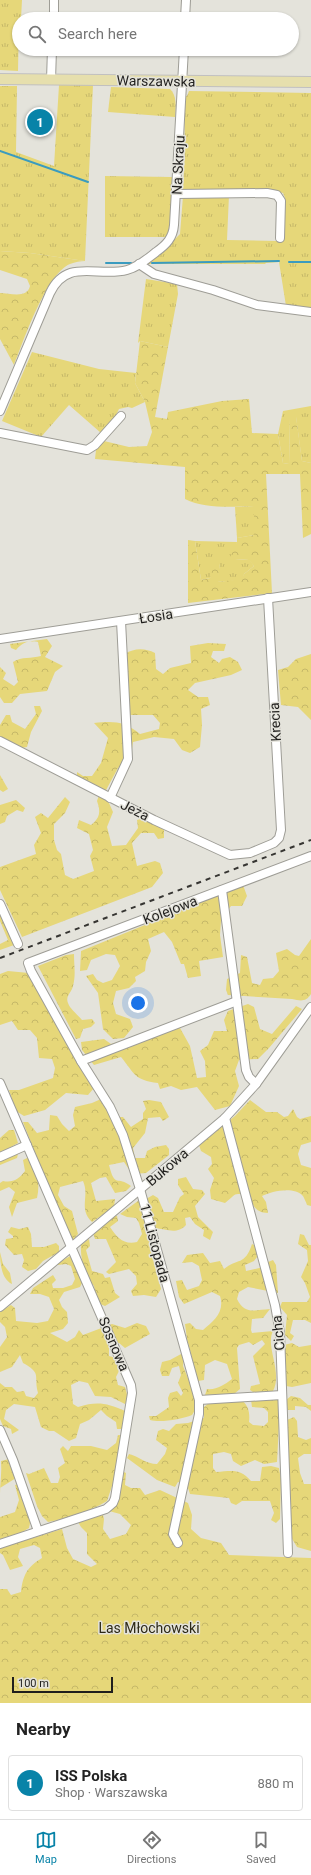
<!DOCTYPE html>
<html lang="en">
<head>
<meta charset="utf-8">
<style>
  :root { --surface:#fff; --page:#f2f2f2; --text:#222; --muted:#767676; --line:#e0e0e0; --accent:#0883a8 }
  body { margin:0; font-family:Roboto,sans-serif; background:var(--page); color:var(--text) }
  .scale { position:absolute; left:12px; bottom:10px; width:101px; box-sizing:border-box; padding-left:4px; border:2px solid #201f1d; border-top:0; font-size:11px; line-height:14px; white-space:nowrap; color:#201f1d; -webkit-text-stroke:3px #e4e3db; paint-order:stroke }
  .you { position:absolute; left:138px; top:1003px; width:14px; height:14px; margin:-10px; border:3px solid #fff; border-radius:50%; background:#1a73e8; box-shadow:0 0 0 6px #1a73e833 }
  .badge { display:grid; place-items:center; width:26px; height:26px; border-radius:50%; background:var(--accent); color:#fff; font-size:13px; font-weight:700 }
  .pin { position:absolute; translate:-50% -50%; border:2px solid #fff; box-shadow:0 1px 4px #0006 }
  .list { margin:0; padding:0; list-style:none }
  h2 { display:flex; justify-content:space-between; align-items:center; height:52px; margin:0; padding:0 16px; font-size:17px }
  h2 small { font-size:13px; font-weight:400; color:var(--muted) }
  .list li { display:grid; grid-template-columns:26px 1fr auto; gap:12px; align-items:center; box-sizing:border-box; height:56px; margin:0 8px 8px; padding:0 8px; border:1px solid var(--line); border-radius:4px }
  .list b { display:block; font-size:15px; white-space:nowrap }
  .list p { margin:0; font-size:13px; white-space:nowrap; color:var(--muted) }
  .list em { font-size:13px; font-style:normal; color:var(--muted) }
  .icon { flex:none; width:22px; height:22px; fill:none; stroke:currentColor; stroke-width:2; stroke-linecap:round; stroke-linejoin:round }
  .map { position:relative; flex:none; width:311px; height:1703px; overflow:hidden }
  .search { position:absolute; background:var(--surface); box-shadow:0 1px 3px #0004; left:12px; right:12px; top:12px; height:44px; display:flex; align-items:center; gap:10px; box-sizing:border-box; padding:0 14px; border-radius:22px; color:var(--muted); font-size:15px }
  .sheet { height:116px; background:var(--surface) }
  nav { display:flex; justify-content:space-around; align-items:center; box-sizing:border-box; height:56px; border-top:1px solid var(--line); background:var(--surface); font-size:11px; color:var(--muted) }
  nav a { display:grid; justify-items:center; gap:2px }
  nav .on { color:var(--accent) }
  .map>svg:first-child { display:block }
  .grass { fill:url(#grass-tufts) }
  .forest { fill:url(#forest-crowns) }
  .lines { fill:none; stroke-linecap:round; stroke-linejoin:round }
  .stream { stroke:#3a9bbf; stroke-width:2 }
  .minor-casing { stroke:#9e9d96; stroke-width:10 }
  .major-casing { stroke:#c1c0c0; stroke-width:12 }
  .minor { stroke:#fff; stroke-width:8 }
  .major { stroke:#e6dfad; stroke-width:10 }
  .rail { stroke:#363532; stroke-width:2; stroke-dasharray:5 5; stroke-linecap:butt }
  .labels { text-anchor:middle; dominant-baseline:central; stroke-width:3; stroke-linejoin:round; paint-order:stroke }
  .street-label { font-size:14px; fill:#201f1d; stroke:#e4e3db }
  .park-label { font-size:14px; fill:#2d2a17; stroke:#e4e3db }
</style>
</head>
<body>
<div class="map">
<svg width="311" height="1703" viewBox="0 0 311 1703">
  <defs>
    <pattern id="grass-tufts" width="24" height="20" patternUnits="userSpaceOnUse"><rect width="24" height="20" fill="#e6d779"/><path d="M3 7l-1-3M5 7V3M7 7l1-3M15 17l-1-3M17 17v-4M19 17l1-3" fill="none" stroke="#c5b868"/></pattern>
    <pattern id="forest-crowns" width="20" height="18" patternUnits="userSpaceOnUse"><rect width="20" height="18" fill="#e6d779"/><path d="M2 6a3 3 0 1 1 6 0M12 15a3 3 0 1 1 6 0" fill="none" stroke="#c5b868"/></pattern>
  </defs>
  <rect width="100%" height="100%" fill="#e4e3db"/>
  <!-- grass -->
  <g class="grass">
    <polygon points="0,0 22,0 21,19 19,19 18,71 0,70"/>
    <polygon points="59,85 93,85 85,261 30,253 0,251 0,86 17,86 16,152 54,166"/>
    <path d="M111 87 170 89C177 95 176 108 175 117L108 112Z"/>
    <polygon points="189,91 311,93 311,308 286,306 279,262 266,263 265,264 149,264 148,262 164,250 180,234 183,196 229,195 227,240 277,241 283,239 285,198 283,193 274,191 183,190 185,148 184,103 184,96 187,96"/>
    <polygon points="105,176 172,177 170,237 105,237"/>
    <polygon points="146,279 177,284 178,294 168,347 140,341 138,343"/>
    <polygon points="32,352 99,369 136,373 135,383 145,402 132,408 128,407 119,409 115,417 101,433 69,405 41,437 2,421"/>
    <polygon points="311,406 311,463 302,461 296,417 290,419 289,464 283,463 278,434 283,411"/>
    <polygon points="254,506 254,535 237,538 235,507"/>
    <polygon points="195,541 237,542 235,560 249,559 254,566 244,574 243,580 217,582 220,563 210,578 201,580"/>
  </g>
  <!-- forest -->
  <g class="forest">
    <path d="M0 251 30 253 85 261C81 261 75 262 70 264 46 274 24 340 14 365L0 339V293C10 293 27 299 30 286L27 279 0 270Z"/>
    <path d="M140 341 168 347 155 417 167 419 168 412 222 401 249 399 252 433 278 434 283 463 289 464 290 418 296 416 302 461 311 463V534L303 538 300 474H266L272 593 188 603V540L195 541 201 580 210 578 216 556 220 563 218 582 242 579 244 574 254 566 248 559 235 560 230 557 237 542V538L254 535V506C232 507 205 509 185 499V467L95 459 96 450 104 441 129 447 147 446 152 432 145 402 135 383Z"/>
    <path d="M47 639 52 646 45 657 63 666 55 672 47 691 20 694 12 703H4L0 697V667L6 673 3 679 14 686 18 682 13 662C22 656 31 659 41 656L38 642C29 639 22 643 16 650L11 648 10 644Z"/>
    <path d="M208 643 226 644 224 651H213L211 657 219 663 222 659 230 657 238 662 242 670 231 675 195 683 188 690 198 697H208L210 705 201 709 202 725 200 747 190 753 182 750 174 739 154 737 133 742 131 756 118 768 105 792 77 776V772L83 776H92L101 763 108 738 94 723C114 721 124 721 140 734L159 729 160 723 153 715H129L125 654C134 648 145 648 155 653L156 669 163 674 170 668 191 663 190 646Z"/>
    <polygon points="311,654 311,720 298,707 281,705 278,670 288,667 296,659"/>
    <polygon points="34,706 40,706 42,711 31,732 27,747 21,748 0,737 0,725 6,715 10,715 12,722 25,729 36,714"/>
    <polygon points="0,775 8,789 3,792 0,790"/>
    <path d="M99 795 109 803 113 812 107 827 112 846 126 845 138 828 137 820 144 818 164 830V838L158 839 154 833H141L132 843 137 866 155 861 160 863 163 873 152 887 22 937 0 890V867L36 854 34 845 41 833 35 817 41 813 48 818 65 797 70 802 65 813 54 824V840L57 850 61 854 65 875 73 879 94 871 90 856 93 850 89 834 77 828 79 820 91 825C100 818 101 812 97 801Z"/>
    <polygon points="16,800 25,808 23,812 17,810 7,816 5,822 0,824 0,805"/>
    <polygon points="243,885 247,896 242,906 231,906 221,920 220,935 223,957 199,961 201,976 188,978 184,964 181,964 172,942 164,932 148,939 151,951 146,962 145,971 135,977 136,981 129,988 116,991 113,1003 116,1014 130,1019 133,1027 124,1038 113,1039 103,1029 98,993 86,976 93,974 97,980 103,983 112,980 120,966 115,955 106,954 91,960 87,970 80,971 81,951"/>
    <polygon points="0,914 14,945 0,950 0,944 8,940 0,921"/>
    <path d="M311 939V994C306 1002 301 1001 292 999L228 995 226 990 227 979 240 973 241 955 247 957 252 983 260 985 263 979 273 978 279 971 276 953 287 949 295 955 299 956Z"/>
    <path d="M74 954C74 966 76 975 73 986 72 992 65 996 68 1003 70 1009 78 1015 82 1020L92 1019 95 1023 91 1027 83 1029 80 1038 76 1039 38 966 66 955Z"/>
    <polygon points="8,971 29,973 94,1088 88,1095 66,1093 45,1110 24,1116 16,1111 9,1090 19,1090 53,1078 55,1068 52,1059 39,1058 37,1038 30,1030 18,1030 12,1021 0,1025 0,974"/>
    <path d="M248 1004 254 1007 260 1029 272 1034 296 1006 302 1009 269 1048 258 1059 239 1060 235 1071 239 1086 230 1106 215 1110 197 1087 181 1090 171 1086 160 1089 158 1083C134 1080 135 1074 121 1057L94 1065 82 1050 81 1042 104 1039 111 1044 130 1038 138 1034 150 1038 180 1028 190 1046 197 1078 206 1077 205 1061 200 1051 208 1045 214 1031H227L224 1020 228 1011Z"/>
    <path d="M101 1099 104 1101 111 1117H123L131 1127 143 1119V1113L146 1109 143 1101 149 1100 161 1102 169 1117 163 1121 160 1117 148 1118 145 1133 133 1148 135 1158H145L147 1151 155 1147 166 1145 169 1149V1155L146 1173 132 1174 124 1162 109 1165C115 1189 117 1175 131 1186L126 1191 115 1193 106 1177 100 1178 91 1183 96 1201 115 1199 114 1207 92 1222C78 1208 90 1197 83 1181L60 1187 58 1195 64 1206 72 1211 78 1234 73 1240 46 1181 23 1122H28L37 1133 49 1130 50 1115 57 1116 62 1124 69 1131 75 1126 73 1115 75 1107 92 1103Z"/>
    <path d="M250 1100 266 1112H277L284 1117 288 1116 293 1109 297 1117 300 1119 311 1116V1142L301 1145 298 1154 301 1165 311 1168V1206L307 1205C306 1202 304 1198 303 1196 294 1186 272 1191 262 1196L266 1202 268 1213C256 1213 253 1206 249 1196 232 1192 237 1194 225 1203L211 1199 210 1190 214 1178 208 1169 212 1164 211 1157 201 1151 199 1145 235 1116Z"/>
    <polygon points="9,1130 14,1130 18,1143 0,1153 0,1138"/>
    <polygon points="18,1154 17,1158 0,1165 0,1161"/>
    <path d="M29 1157C36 1171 41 1181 37 1198L17 1203 12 1217 9 1207 15 1192 9 1187 0 1191V1183L3 1181C13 1183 19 1179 25 1171L23 1160Z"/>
    <path d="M186 1177 193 1189 202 1190 205 1194 195 1206 198 1217 213 1232 210 1240 203 1236 204 1230 195 1224 190 1217 185 1218 186 1225C177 1235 166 1229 155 1228L146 1199 153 1195 158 1198 164 1212H173L180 1197 184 1194 178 1185V1179Z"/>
    <path d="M138 1201H140L159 1243 149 1245 161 1289 156 1297 144 1295 133 1296 131 1291 137 1284 136 1276 129 1269 109 1274 106 1272 116 1262 106 1239H95L93 1233 113 1216H117L118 1221 110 1227C117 1238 124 1245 137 1242L142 1234 139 1223 136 1218 127 1217 120 1214Z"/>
    <polygon points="11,1227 19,1229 28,1227 31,1234 32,1247 44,1247 56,1243 59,1246 59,1252 43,1261 36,1269 28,1271 22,1267 24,1260 22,1254 14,1255 5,1245 6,1239 13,1238 13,1236 8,1232"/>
    <polygon points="300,1234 304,1235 309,1245 311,1245 311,1323 305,1320 293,1320 290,1333 294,1336 291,1341 285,1335 287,1315 280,1307 282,1302 307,1302 310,1297 305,1283 301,1277 308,1261 307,1250 298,1244"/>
    <path d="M89 1239 90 1246 86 1250 92 1271 103 1274 105 1278 110 1277 115 1293 120 1297 105 1306 100 1304 95 1293 94 1286C85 1276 80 1259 81 1245Z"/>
    <path d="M252 1244 256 1246 257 1257 254 1261 245 1265 246 1271 268 1266V1262L273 1260 276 1265 278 1293 248 1287 239 1292 237 1299C245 1315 254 1310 270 1309L263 1318 252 1319 251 1330 252 1333 273 1331C265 1347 283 1372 273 1391L253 1392 250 1390 251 1386 260 1384 253 1356 265 1344 262 1340 253 1345 249 1342 239 1345 237 1348 240 1389 234 1394 205 1395 207 1389C217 1390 224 1385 232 1379L227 1364 215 1360 205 1365 204 1380 198 1381 187 1339 185 1324 190 1323 196 1329 203 1330C214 1321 225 1312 220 1296L212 1292 184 1304 179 1297 176 1281 182 1280 187 1290 199 1286 202 1280 199 1266 192 1262 182 1263 187 1255 203 1253 210 1263 220 1261 224 1269C237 1258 245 1266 252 1244Z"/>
    <path d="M0 1252 3 1264 10 1273 12 1284C1 1279 0 1262 0 1252Z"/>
    <path d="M72 1255 82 1283 80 1287 64 1292 59 1300 62 1307 67 1312 68 1323 63 1329 50 1333 67 1342 75 1337 79 1330 83 1335 112 1324 125 1328 137 1323 146 1326 150 1334 125 1348 119 1343H109V1356L116 1358 119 1371 116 1377 118 1385 125 1387 128 1398 125 1404 111 1397 95 1396 88 1383 79 1381 71 1385 73 1404 78 1407C97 1401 107 1403 125 1411L122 1429H117L116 1422 107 1416 101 1410 89 1420 80 1424 76 1438 69 1441 54 1431H49L41 1427 35 1407 14 1404 6 1410 4 1419 19 1430 12 1434 11 1429 3 1426 0 1419V1383L5 1387H12L17 1392 24 1391 26 1396 34 1398 38 1393C33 1376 43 1374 23 1363L20 1355 12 1367 0 1372V1347L7 1337 5 1327 0 1322V1312L11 1305 15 1308 16 1321 37 1323 48 1321 54 1309 49 1297 40 1294H30L33 1288 53 1275 56 1280 52 1284 53 1288H63L72 1285 75 1279 71 1266 66 1264 58 1265V1263Z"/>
    <polygon points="292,1343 299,1347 311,1345 311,1383 292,1387 286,1386 284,1345"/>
    <path d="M181 1354 184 1357 183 1366 194 1393 195 1410 192 1415C182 1419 161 1423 150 1420L149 1416H156L169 1407 168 1398 170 1393 177 1391 181 1396 183 1393 178 1383 181 1375 179 1366 172 1368 169 1376H162L160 1370 162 1362 170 1360Z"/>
    <polygon points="291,1396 300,1398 308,1405 311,1405 311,1411 306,1407 295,1406 295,1410 288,1410 286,1400"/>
    <path d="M277 1399 280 1404 277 1462 264 1464 255 1460 241 1466 233 1461 231 1454 224 1452 213 1454V1468L216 1472C232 1471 240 1468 251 1481H260L262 1467 271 1466 279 1468 281 1480 280 1519 276 1523 271 1520 274 1513 270 1501H242L236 1505 231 1503 229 1498 190 1494 187 1485 178 1482 175 1487 157 1480 127 1458 129 1454C140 1457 146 1464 157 1464L165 1454 167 1448 156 1440 158 1431 163 1429 169 1431 176 1424 188 1423 204 1418V1407L209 1403 242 1401C249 1405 250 1415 249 1422L253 1425 264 1426 268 1422V1412L264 1408 252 1407 251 1400Z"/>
    <polygon points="294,1417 297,1421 298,1437 306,1440 311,1438 311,1454 304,1454 298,1458 300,1473 304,1484 311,1484 311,1551 297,1547 291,1537 287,1420"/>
    <path d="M118 1435H123L114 1480 107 1501C89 1512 68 1518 48 1522L42 1516 37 1506 26 1473 29 1474 44 1468 51 1483H58L60 1477 58 1468 65 1463 60 1449 63 1446 68 1451 71 1446H91L107 1450 116 1443Z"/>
    <path d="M9 1459 16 1478 0 1488V1494C0 1483 2 1472 1 1461Z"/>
    <path d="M124 1472 126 1473 125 1485 131 1488H140L145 1495 160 1490 188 1503 192 1515 191 1529 201 1538 221 1543 229 1555 311 1558V1703H0V1589H7L11 1595 21 1592C23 1575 27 1567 42 1558L40 1548 34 1545 20 1549 18 1557 23 1566 10 1570 3 1555 0 1553V1548L62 1529 67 1548 73 1559 91 1567 97 1564 87 1554V1533L81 1527 78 1522 103 1515 104 1519 103 1529 110 1539 126 1534 131 1525 120 1514 109 1511 119 1499Z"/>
    <polygon points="19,1484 31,1518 29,1528 19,1534 0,1539 0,1517 15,1512 19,1500 15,1485"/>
  </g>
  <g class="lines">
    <!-- stream -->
    <g class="stream">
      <polyline points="0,151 88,182"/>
      <polyline points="289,262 311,262"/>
      <polyline points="106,263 131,263"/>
      <polyline points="152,263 279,261"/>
    </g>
    <defs>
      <g id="minor">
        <polyline points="54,19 54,0"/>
        <polyline points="185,19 186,0"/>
        <polyline points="51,80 52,49"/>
        <polyline points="176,194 267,193 277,195 281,201 280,238"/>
        <polyline points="139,264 154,274 213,290 257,305 311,312"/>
        <path d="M0 411 50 293C67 257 98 278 127 270 138 267 147 259 156 252 166 245 173 238 174 225L184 49"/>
        <polyline points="0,433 87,450 95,445 121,416"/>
        <polyline points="0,639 311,592"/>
        <polyline points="0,741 154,820 230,855 250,853 274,843 279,838 281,830 268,598"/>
        <polyline points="110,798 128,759 121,621"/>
        <polyline points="222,890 246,1070 249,1077 256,1084"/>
        <polyline points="0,904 18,944"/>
        <polyline points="81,1061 237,1001"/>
        <polyline points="0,1083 131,1385 132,1393 115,1498 113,1503 106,1509 0,1544"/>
        <polyline points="225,1118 275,1305 280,1333 288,1553"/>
        <polyline points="0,1157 27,1145"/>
        <polyline points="0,1307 225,1118 256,1084 311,1007"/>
        <polyline points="199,1400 282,1395"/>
        <polyline points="0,1430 13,1460 38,1531"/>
        <polyline points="178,1543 173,1534 199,1414 199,1400 140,1189 123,1135 110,1107 81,1061 31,971 28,963 311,856"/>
      </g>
      <polyline id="major" points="0,79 311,82"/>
    </defs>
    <!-- minor casing -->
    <use href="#minor" class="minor-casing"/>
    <!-- major casing -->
    <use href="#major" class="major-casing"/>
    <!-- minor -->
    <use href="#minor" class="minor"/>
    <!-- major -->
    <use href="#major" class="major"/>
    <!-- rail -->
    <polyline class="rail" points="0,958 311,840"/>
  </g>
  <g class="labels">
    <!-- street labels -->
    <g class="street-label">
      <text transform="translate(156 81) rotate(1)">Warszawska</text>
      <text transform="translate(178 165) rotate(-87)">Na Skraju</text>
      <text transform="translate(156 616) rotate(-9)">Łosia</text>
      <text transform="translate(275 722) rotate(-93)">Krecia</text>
      <text transform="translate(135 810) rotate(27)">Jeża</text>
      <text transform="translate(170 910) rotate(-21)">Kolejowa</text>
      <text transform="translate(167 1167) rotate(-40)">Bukowa</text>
      <text transform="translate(155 1243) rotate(75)">11 Listopada</text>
      <text transform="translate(278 1333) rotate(-96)">Cicha</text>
      <text transform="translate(114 1344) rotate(67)">Sosnowa</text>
    </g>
    <!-- park labels -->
    <g class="park-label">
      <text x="149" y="1628">Las Młochowski</text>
    </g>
  </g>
</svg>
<div class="scale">100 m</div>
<div class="you"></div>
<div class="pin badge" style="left:40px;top:122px">1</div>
<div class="search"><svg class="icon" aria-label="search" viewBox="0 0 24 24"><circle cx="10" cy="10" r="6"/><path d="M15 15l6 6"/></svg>Search here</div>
</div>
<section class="sheet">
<h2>Nearby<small></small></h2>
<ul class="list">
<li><span class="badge">1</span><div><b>ISS Polska</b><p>Shop · Warszawska</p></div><em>880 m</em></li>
</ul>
</section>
<nav>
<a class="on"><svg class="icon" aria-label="map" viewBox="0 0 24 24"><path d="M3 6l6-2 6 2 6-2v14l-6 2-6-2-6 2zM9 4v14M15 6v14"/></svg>Map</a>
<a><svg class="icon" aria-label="directions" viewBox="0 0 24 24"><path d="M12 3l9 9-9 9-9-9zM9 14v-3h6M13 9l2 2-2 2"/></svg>Directions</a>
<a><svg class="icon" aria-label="saved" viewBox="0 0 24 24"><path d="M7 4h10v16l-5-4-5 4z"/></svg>Saved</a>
</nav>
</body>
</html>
